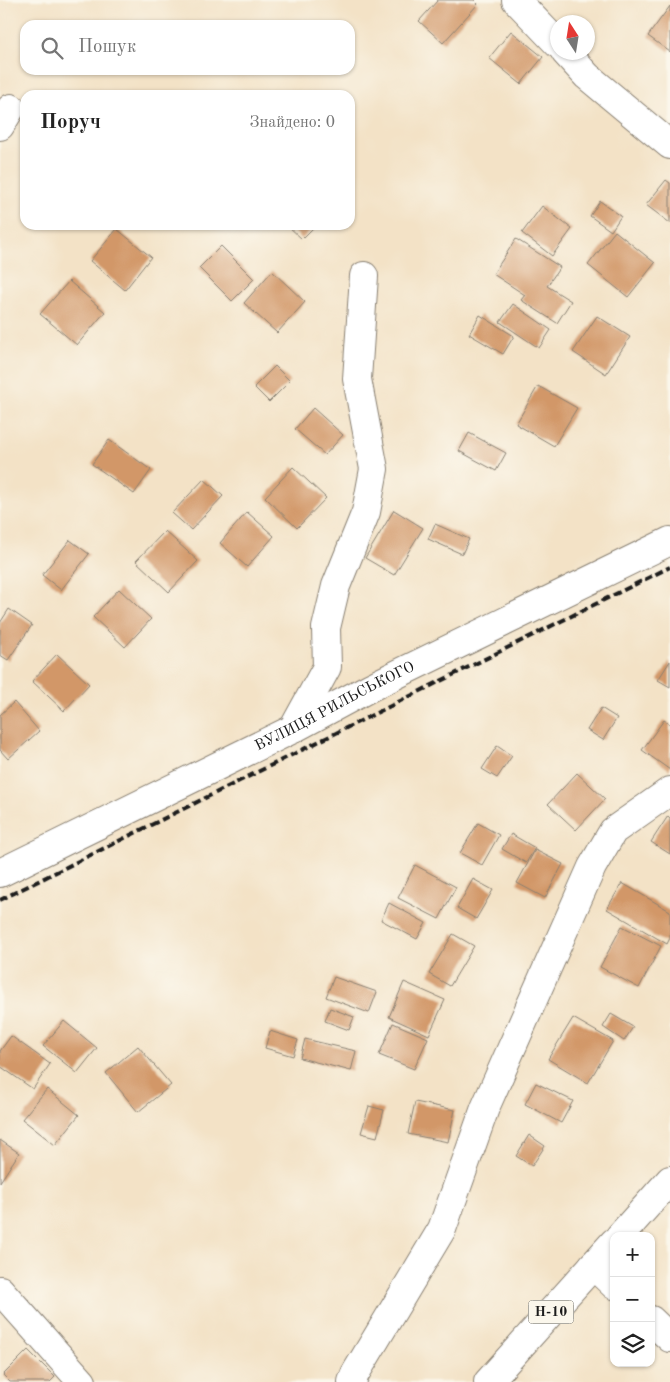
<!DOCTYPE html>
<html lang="uk">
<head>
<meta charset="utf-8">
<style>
  :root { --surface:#fff; --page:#f6f6f6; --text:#222; --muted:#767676; --line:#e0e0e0 }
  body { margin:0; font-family:"Old Standard TT",serif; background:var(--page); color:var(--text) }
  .controls { position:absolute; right:15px; bottom:15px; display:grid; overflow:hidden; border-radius:10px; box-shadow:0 1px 4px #0004 }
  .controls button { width:45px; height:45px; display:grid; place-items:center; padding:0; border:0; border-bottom:1px solid var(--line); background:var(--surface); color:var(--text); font:25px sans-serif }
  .compass { position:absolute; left:550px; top:15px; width:45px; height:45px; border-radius:50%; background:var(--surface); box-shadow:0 1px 4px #0004; rotate:348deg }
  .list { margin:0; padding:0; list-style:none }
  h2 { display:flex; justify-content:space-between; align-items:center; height:65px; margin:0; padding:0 20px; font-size:21px }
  h2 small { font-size:16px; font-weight:400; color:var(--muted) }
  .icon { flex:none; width:28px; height:28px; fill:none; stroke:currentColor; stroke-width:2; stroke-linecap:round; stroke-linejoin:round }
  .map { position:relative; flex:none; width:670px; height:1382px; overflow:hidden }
  .search { position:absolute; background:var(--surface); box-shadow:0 1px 4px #0004; left:20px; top:20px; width:335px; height:55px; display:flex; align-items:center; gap:12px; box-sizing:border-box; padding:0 18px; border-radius:15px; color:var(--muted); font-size:19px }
  .panel { position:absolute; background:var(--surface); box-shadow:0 1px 4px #0004; left:20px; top:90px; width:335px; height:140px; border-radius:15px }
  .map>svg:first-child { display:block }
  .building { fill:#d29768 }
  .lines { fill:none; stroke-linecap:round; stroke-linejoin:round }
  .minor-casing { stroke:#887f71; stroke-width:30 }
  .primary-casing { stroke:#887f71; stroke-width:30 }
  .minor { stroke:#fff; stroke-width:28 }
  .primary { stroke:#fff; stroke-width:28 }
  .rail { stroke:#1c1c1c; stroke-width:4; stroke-dasharray:8 4; stroke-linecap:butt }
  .labels { text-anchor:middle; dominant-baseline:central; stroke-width:4; stroke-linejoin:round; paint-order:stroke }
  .shield { fill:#fbf7ec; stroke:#5f5e5a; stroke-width:1 }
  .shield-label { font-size:14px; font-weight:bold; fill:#1c1c1c }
  .street-label { font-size:15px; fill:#1c1c1c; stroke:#fbf7ec }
</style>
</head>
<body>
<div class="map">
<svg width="670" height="1382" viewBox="0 0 670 1382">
  <rect width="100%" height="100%" fill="#fbf7ec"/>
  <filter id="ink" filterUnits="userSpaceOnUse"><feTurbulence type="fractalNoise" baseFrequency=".02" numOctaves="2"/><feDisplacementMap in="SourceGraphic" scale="10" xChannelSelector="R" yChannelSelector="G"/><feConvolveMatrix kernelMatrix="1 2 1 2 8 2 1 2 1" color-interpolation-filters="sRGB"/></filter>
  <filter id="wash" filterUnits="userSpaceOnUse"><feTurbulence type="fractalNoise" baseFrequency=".0096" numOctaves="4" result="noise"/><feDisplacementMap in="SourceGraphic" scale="20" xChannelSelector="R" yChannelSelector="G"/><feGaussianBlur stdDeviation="1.12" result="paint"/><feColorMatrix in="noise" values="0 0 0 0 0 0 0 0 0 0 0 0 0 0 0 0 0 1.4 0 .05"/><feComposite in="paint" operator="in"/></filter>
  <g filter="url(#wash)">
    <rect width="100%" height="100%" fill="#f3e2c6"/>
    <g id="blocks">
      <!-- building -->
      <g class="building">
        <polygon points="438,0 474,0 478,4 443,43 419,21"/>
        <polygon points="670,6 670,52 648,36"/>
        <polygon points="511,31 543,57 521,84 489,58"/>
        <polygon points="666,180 670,183 670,223 646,205"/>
        <polygon points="600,201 621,216 611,231 590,216"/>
        <polygon points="542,206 572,229 552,256 522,233"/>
        <polygon points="287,225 316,225 302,239"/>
        <polygon points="117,229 151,257 125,290 90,261"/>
        <polygon points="615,231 655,263 628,297 588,265"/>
        <polygon points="516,239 560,267 547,286 571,301 557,323 521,300 525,295 493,274"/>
        <polygon points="221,246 254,279 232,301 199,268"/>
        <polygon points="272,271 305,302 277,333 244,303"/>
        <polygon points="69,281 105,312 77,345 40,314"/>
        <polygon points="513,304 551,330 539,348 500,322"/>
        <polygon points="480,315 514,336 503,354 469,334"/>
        <polygon points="597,316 630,337 606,374 573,352"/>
        <polygon points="275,366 290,381 269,402 254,387"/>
        <polygon points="538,386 577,408 554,446 516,424"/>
        <polygon points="313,408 343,435 325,455 295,429"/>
        <polygon points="469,433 506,453 496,471 459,451"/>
        <polygon points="109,440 151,470 134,494 92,464"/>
        <polygon points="293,467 326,498 297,528 265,497"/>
        <polygon points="204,479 223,496 191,530 172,513"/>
        <polygon points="394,510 423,528 394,575 365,558"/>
        <polygon points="247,512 274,536 247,567 220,543"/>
        <polygon points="435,524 469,539 462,554 428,539"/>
        <polygon points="165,531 198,561 169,592 136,561"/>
        <polygon points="70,540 89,554 61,590 42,575"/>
        <polygon points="119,589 151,619 125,647 93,617"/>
        <polygon points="9,609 32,625 8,660 0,655 0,623"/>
        <polygon points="57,654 89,684 64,711 32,681"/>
        <polygon points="670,661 670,687 658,680"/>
        <polygon points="14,702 39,731 8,759 0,750 0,715"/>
        <polygon points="601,708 617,718 603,740 587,730"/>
        <polygon points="664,720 670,724 670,770 642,750"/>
        <polygon points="497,746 512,756 497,778 482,769"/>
        <polygon points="577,773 605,799 576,830 548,804"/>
        <polygon points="668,816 670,818 670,854 651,842"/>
        <polygon points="478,823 499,835 482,865 460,853"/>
        <polygon points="511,834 535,848 526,863 502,849"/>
        <polygon points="535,850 563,864 545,898 517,883"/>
        <polygon points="415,865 456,887 439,919 398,898"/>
        <polygon points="473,879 493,890 476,919 457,908"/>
        <polygon points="622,883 670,911 670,938 667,944 607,909"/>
        <polygon points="389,903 426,923 417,939 381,920"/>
        <polygon points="622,926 661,946 639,988 600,967"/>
        <polygon points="453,934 474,946 450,986 429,974"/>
        <polygon points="334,977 377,992 369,1013 326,997"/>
        <polygon points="404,982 445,1000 429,1035 389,1017"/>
        <polygon points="330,1008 354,1017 349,1030 325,1021"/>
        <polygon points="611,1014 633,1027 624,1041 603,1027"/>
        <polygon points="573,1018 613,1041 588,1083 548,1059"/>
        <polygon points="64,1021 97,1048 77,1073 43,1046"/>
        <polygon points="393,1023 428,1038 414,1069 379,1055"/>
        <polygon points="270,1031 298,1040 293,1056 265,1048"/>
        <polygon points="11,1036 50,1064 33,1089 0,1066 0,1051"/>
        <polygon points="305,1039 356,1051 351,1071 300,1058"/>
        <polygon points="138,1046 171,1085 138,1112 106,1073"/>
        <polygon points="536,1083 573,1101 561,1123 525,1104"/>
        <polygon points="47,1089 79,1115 55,1145 22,1119"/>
        <polygon points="415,1102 455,1110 448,1142 408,1134"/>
        <polygon points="369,1106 384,1110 377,1137 361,1133"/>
        <polygon points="529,1135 545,1146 532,1166 516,1156"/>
        <polygon points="0,1140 19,1153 0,1182"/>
        <polygon points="28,1350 55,1377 50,1382 10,1382 3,1375"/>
      </g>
    </g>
  </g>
  <g filter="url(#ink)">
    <use href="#blocks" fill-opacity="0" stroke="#887f71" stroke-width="1"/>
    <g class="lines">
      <defs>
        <g id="minor">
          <polyline points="516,0 558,44"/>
          <polyline points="565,52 587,76 670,145"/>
          <polyline points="0,126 11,108"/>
          <polyline points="293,729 327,667 326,628 336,586 366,512 374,469 357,379 364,276"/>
          <path id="s1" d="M0 873 293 729 371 687 670 541"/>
          <polyline points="593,1265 614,1285"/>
          <polyline points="0,1290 82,1382"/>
          <polyline points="651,1320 670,1338"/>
          <polyline points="352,1382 355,1374 442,1229 485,1108 592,867 613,831 670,791"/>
        </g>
        <g id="primary">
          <polyline points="620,1236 670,1180"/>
          <polyline points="488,1382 614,1242"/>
        </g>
      </defs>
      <!-- minor casing -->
      <use href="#minor" class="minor-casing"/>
      <!-- primary casing -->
      <use href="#primary" class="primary-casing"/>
      <!-- minor -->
      <use href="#minor" class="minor"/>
      <!-- primary -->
      <use href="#primary" class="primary"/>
      <!-- rail -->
      <polyline class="rail" points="0,900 670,567"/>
    </g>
  </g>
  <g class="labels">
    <!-- shield labels -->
    <rect class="shield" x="528.5" y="1300.5" width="45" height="23" rx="4"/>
    <g class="shield-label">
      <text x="551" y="1312">Н-10</text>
    </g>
    <!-- street labels -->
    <g class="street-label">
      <text stroke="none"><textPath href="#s1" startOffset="374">ВУЛИЦЯ РИЛЬСЬКОГО</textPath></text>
    </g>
  </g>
</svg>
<div class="controls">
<button>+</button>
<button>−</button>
<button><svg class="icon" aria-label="layers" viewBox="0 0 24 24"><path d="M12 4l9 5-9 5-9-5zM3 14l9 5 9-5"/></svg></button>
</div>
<svg class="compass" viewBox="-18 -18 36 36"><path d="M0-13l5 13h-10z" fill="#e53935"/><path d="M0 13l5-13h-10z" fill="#767676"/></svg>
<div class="search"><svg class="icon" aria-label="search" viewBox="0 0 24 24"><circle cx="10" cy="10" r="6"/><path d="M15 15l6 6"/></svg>Пошук</div>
<section class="panel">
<h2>Поруч<small>Знайдено: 0</small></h2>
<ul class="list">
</ul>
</section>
</div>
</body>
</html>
